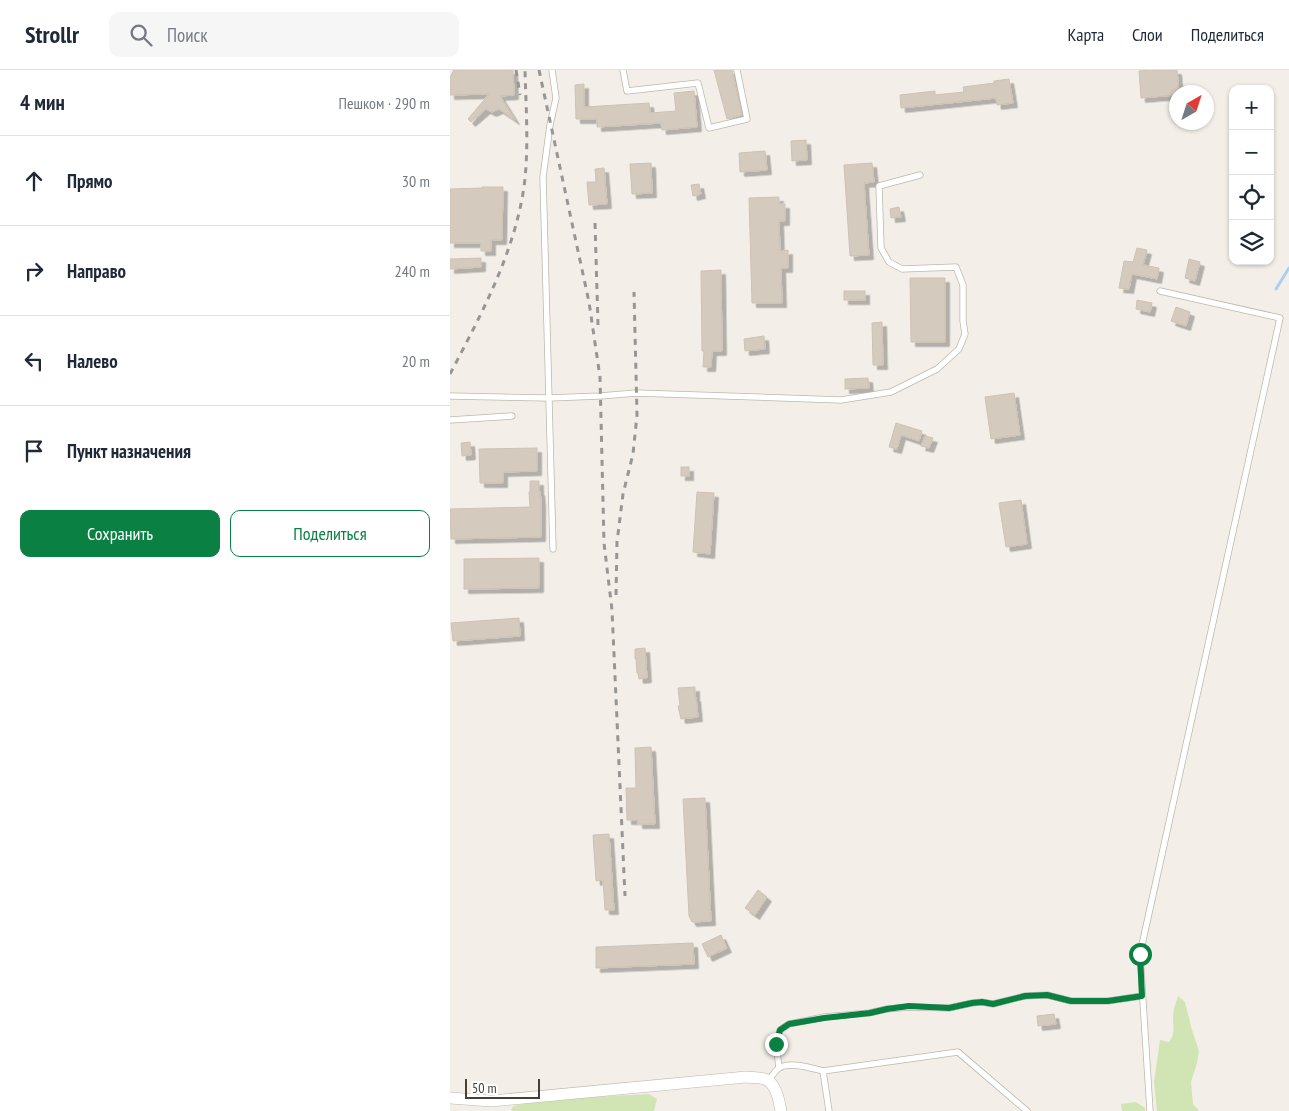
<!DOCTYPE html>
<html lang="ru">
<head>
<meta charset="utf-8">
<style>
  :root { --surface:#fff; --page:#f6f6f7; --text:#1f2937; --muted:#747a83; --line:#e0e1e3; --accent:#0b8043 }
  body { margin:0; font-family:"PT Sans Narrow",sans-serif; background:var(--page); color:var(--text) }
  .controls { position:absolute; right:15px; top:15px; display:grid; overflow:hidden; border-radius:10px; box-shadow:0 1px 4px #0004 }
  .controls button { width:45px; height:45px; display:grid; place-items:center; padding:0; border:0; border-bottom:1px solid var(--line); background:var(--surface); color:var(--text); font:25px sans-serif }
  .compass { position:absolute; left:719px; top:15px; width:45px; height:45px; border-radius:50%; background:var(--surface); box-shadow:0 1px 4px #0004; rotate:39deg }
  .scale { position:absolute; left:15px; bottom:12px; width:75px; box-sizing:border-box; padding-left:5px; border:2px solid #464037; border-top:0; font-size:14px; line-height:18px; white-space:nowrap; color:#464037; -webkit-text-stroke:4px #fff; paint-order:stroke }
  .stop { position:absolute; width:15px; height:15px; margin:-11px; border:4px solid #0b8043; border-radius:50%; background:#fff }
  .stop.end { background:#0b8043; border-color:#fff; box-shadow:0 1px 5px #0008 }
  .list { margin:0; padding:0; list-style:none }
  h2 { display:flex; justify-content:space-between; align-items:center; height:65px; margin:0; padding:0 20px; font-size:21px }
  h2 small { font-size:16px; font-weight:400; color:var(--muted) }
  .list li { display:grid; grid-template-columns:32px 1fr auto; gap:15px; align-items:center; box-sizing:border-box; height:90px; padding:0 20px; border-top:1px solid var(--line) }
  .list b { display:block; font-size:19px; white-space:nowrap }
  .list em { font-size:16px; font-style:normal; color:var(--muted) }
  .actions { display:flex; gap:10px; padding:15px 20px }
  .actions a { flex:1; padding:11px 0; border:1px solid var(--accent); border-radius:10px; text-align:center; font-size:18px; color:var(--accent) }
  .actions .main { background:var(--accent); color:#fff }
  .icon { flex:none; width:28px; height:28px; fill:none; stroke:currentColor; stroke-width:2; stroke-linecap:round; stroke-linejoin:round }
  .map { position:relative; flex:none; width:839px; height:1041px; overflow:hidden }
  header { display:flex; align-items:center; gap:30px; box-sizing:border-box; height:70px; padding:0 25px; background:var(--surface); border-bottom:1px solid var(--line) }
  header strong { font-size:24px }
  nav { display:flex; gap:28px; margin-inline-start:auto; font-size:18px }
  .search { width:350px; height:45px; background:var(--page); display:flex; align-items:center; gap:12px; box-sizing:border-box; padding:0 18px; border-radius:10px; color:var(--muted); font-size:19px }
  main { display:flex }
  aside { flex:1; background:var(--surface) }
  .map>svg:first-child { display:block }
  .green { fill:#d0e5b3 }
  .lines { fill:none; stroke-linecap:round; stroke-linejoin:round }
  .stream { stroke:#a8d2ec; stroke-width:3 }
  .building { fill:#d4cbbe; stroke:#cec2b2; filter:url(#shadow) }
  .service-casing { stroke:#beb7ab; stroke-width:7 }
  .minor-casing { stroke:#beb7ab; stroke-width:12 }
  .service { stroke:#fff; stroke-width:5.5 }
  .minor { stroke:#fff; stroke-width:11 }
  .rail { stroke:#969696; stroke-width:3; stroke-dasharray:6 6; stroke-linecap:butt }
  .route { stroke:#0b8043; stroke-width:6 }
</style>
</head>
<body>
<header>
<strong>Strollr</strong>
<div class="search"><svg class="icon" aria-label="search" viewBox="0 0 24 24"><circle cx="10" cy="10" r="6"/><path d="M15 15l6 6"/></svg>Поиск</div>
<nav><a>Карта</a><a>Слои</a><a>Поделиться</a></nav>
</header>
<main>
<aside>
<h2>4 мин<small>Пешком · 290 m</small></h2>
<ul class="list">
<li><svg class="icon" aria-label="ahead" viewBox="0 0 24 24"><path d="M12 20V5M6 11l6-6 6 6"/></svg><div><b>Прямо</b></div><em>30 m</em></li>
<li><svg class="icon" aria-label="right" viewBox="0 0 24 24"><path d="M7 20v-9h11M14 6l5 5-5 5"/></svg><div><b>Направо</b></div><em>240 m</em></li>
<li><svg class="icon" aria-label="left" viewBox="0 0 24 24"><path d="M17 20v-9H6M10 6l-5 5 5 5"/></svg><div><b>Налево</b></div><em>20 m</em></li>
<li><svg class="icon" aria-label="arrive" viewBox="0 0 24 24"><path d="M6 21V4h12l-3 4 3 4H6"/></svg><div><b>Пункт назначения</b></div></li>
</ul>
<div class="actions"><a class="main">Сохранить</a><a>Поделиться</a></div>
</aside>
<div class="map">
<svg width="839" height="1041" viewBox="0 0 839 1041">
  <defs>
    <filter id="shadow"><feDropShadow dx="4.5" dy="4.5" stdDeviation="0" flood-color="#0004"/></filter>
  </defs>
  <rect width="100%" height="100%" fill="#f3efe8"/>
  <!-- green -->
  <g class="green">
    <path d="M728 926 735 932 742 960 749 981 747 993 741 1012 743 1034 749 1041H707L704 1012 710 970 719 972C727 963 721 950 724 939 725 935 727 930 728 926Z"/>
    <polygon points="199,1024 207,1029 204,1041 61,1041 63,1036 105,1029"/>
    <polygon points="686,1032 695,1038 695,1041 672,1041 671,1034"/>
  </g>
  <g class="lines">
    <!-- stream -->
    <polyline class="stream" points="826,219 839,198"/>
  </g>
  <!-- building -->
  <g class="building">
    <polygon points="4,0 63,0 64,25 50,26 65,50 49,39 42,42 36,39 21,52 18,49 39,24 0,25 0,7"/>
    <polygon points="264,0 282,0 292,45 277,49"/>
    <polygon points="702,0 727,0 729,22 726,22 726,25 691,28 689,1"/>
    <polygon points="559,9 563,33 547,35 546,28 451,38 450,25 485,21 485,25 514,22 513,17 544,13 544,11"/>
    <polygon points="134,14 134,37 199,33 200,43 226,41 224,23 244,21 247,57 212,60 211,53 147,57 147,49 126,49 125,15"/>
    <polygon points="356,70 357,90 342,91 341,71"/>
    <polygon points="315,81 317,100 290,102 289,83"/>
    <polygon points="201,93 202,123 182,124 180,94"/>
    <polygon points="422,93 424,112 414,113 419,185 400,186 394,95"/>
    <polygon points="154,98 157,134 139,135 137,112 146,112 145,99"/>
    <polygon points="249,114 251,124 243,126 241,115"/>
    <polygon points="32,117 53,117 52,170 41,170 41,181 31,181 31,173 0,173 0,119 32,118"/>
    <polygon points="329,127 329,134 335,134 335,151 329,151 330,181 338,180 338,198 331,198 332,233 302,233 299,128"/>
    <polygon points="449,137 451,147 441,148 440,139"/>
    <polygon points="687,178 697,180 693,195 709,198 707,209 682,204 679,219 669,218 674,191 683,192"/>
    <polygon points="31,188 31,197 0,199 0,189"/>
    <polygon points="739,189 750,192 745,211 735,208"/>
    <polygon points="271,200 272,281 262,281 261,297 253,297 254,281 252,281 251,201"/>
    <polygon points="460,208 495,208 495,272 461,272"/>
    <rect x="394" y="221" width="21" height="9"/>
    <polygon points="687,230 702,233 700,242 686,239"/>
    <polygon points="726,237 740,242 736,256 721,251"/>
    <polygon points="432,252 433,295 423,295 422,253"/>
    <polygon points="314,266 315,279 295,281 294,269"/>
    <polygon points="418,308 419,318 395,319 395,309"/>
    <polygon points="564,323 570,365 541,369 535,327"/>
    <polygon points="446,353 472,361 469,371 451,365 447,379 439,377"/>
    <polygon points="475,366 483,368 479,378 471,376"/>
    <polygon points="20,372 21,385 12,386 11,373"/>
    <polygon points="87,378 87,401 53,402 53,413 30,413 29,379"/>
    <rect x="231" y="397" width="8" height="9"/>
    <polygon points="80,411 89,411 89,421 90,421 91,431 91,467 1,469 0,439 80,437 79,422 80,422"/>
    <polygon points="247,422 264,423 260,484 243,482"/>
    <polygon points="571,430 577,474 556,477 549,433"/>
    <polygon points="89,488 89,518 14,519 14,489"/>
    <polygon points="69,548 70,566 3,571 1,553"/>
    <polygon points="195,578 197,608 189,609 188,603 187,603 186,589 185,589 185,579"/>
    <polygon points="245,617 245,627 246,627 248,647 231,649 228,636 230,636 228,618"/>
    <polygon points="201,677 205,754 188,754 188,750 177,750 176,718 186,718 185,678"/>
    <polygon points="255,728 261,851 242,852 239,846 233,729"/>
    <polygon points="159,764 164,840 155,840 153,810 146,811 143,765"/>
    <polygon points="308,820 317,827 305,845 295,838"/>
    <polygon points="271,865 277,878 258,887 252,874"/>
    <polygon points="243,873 244,894 146,898 146,877"/>
    <polygon points="604,944 606,954 588,956 587,946"/>
  </g>
  <g class="lines">
    <defs>
      <g id="service">
        <polyline points="102,0 106,28 100,55 93,107 103,479"/>
        <polyline points="173,0 177,21 248,13 259,58 297,49 287,0"/>
        <polyline points="0,326 99,328 150,326 186,323 391,330 441,322 487,299 509,279 515,264 513,251 513,215 506,197 452,199 439,192 431,178 429,116 470,105"/>
        <polyline points="0,350 62,346"/>
        <polyline points="329,998 326,973 330,960 339,954 374,947 419,943 437,939 459,937 499,938 522,933 532,932 543,934 575,926 597,925 621,931 658,931 692,926"/>
        <path d="M318 1011C321 1007 325 1001 329 998 339 991 362 998 373 1001"/>
        <polyline points="379,1041 373,1001 508,982 577,1041"/>
        <polyline points="700,1041 690,884 830,248 710,221"/>
      </g>
      <path id="minor" d="M0 1028 41 1031 296 1007C303 1008 312 1007 317 1010 327 1016 329 1031 331 1041"/>
    </defs>
    <!-- service casing -->
    <use href="#service" class="service-casing"/>
    <!-- minor casing -->
    <use href="#minor" class="minor-casing"/>
    <!-- service -->
    <use href="#service" class="service"/>
    <!-- minor -->
    <use href="#minor" class="minor"/>
    <!-- rail -->
    <g class="rail">
      <polyline points="66,0 70,25"/>
      <polyline points="89,0 139,232 150,307 154,473 162,540 175,826"/>
      <polyline points="145,153 148,255"/>
      <path d="M0 304C31 245 64 184 74 117 79 79 76 39 75 0"/>
      <polyline points="166,525 167,472 173,424 183,384 187,345 184,222"/>
    </g>
  </g>
  <g class="lines">
    <!-- route -->
    <polyline class="route" points="326,974 330,960 339,954 374,948 420,943 437,939 459,936 499,938 522,933 532,932 543,934 575,926 597,925 621,931 658,931 692,926 690,884"/>
  </g>
</svg>
<div class="controls">
<button>+</button>
<button>−</button>
<button><svg class="icon" aria-label="locate" viewBox="0 0 24 24"><circle cx="12" cy="12" r="6"/><path d="M12 2v4M12 18v4M2 12h4M18 12h4"/></svg></button>
<button><svg class="icon" aria-label="layers" viewBox="0 0 24 24"><path d="M12 4l9 5-9 5-9-5zM3 14l9 5 9-5"/></svg></button>
</div>
<svg class="compass" viewBox="-18 -18 36 36"><path d="M0-13l5 13h-10z" fill="#e53935"/><path d="M0 13l5-13h-10z" fill="#747a83"/></svg>
<div class="scale">50 m</div>
<div class="stop" style="left:690px;top:884px"></div>
<div class="stop end" style="left:326px;top:974px"></div>
</div>
</main>
</body>
</html>
